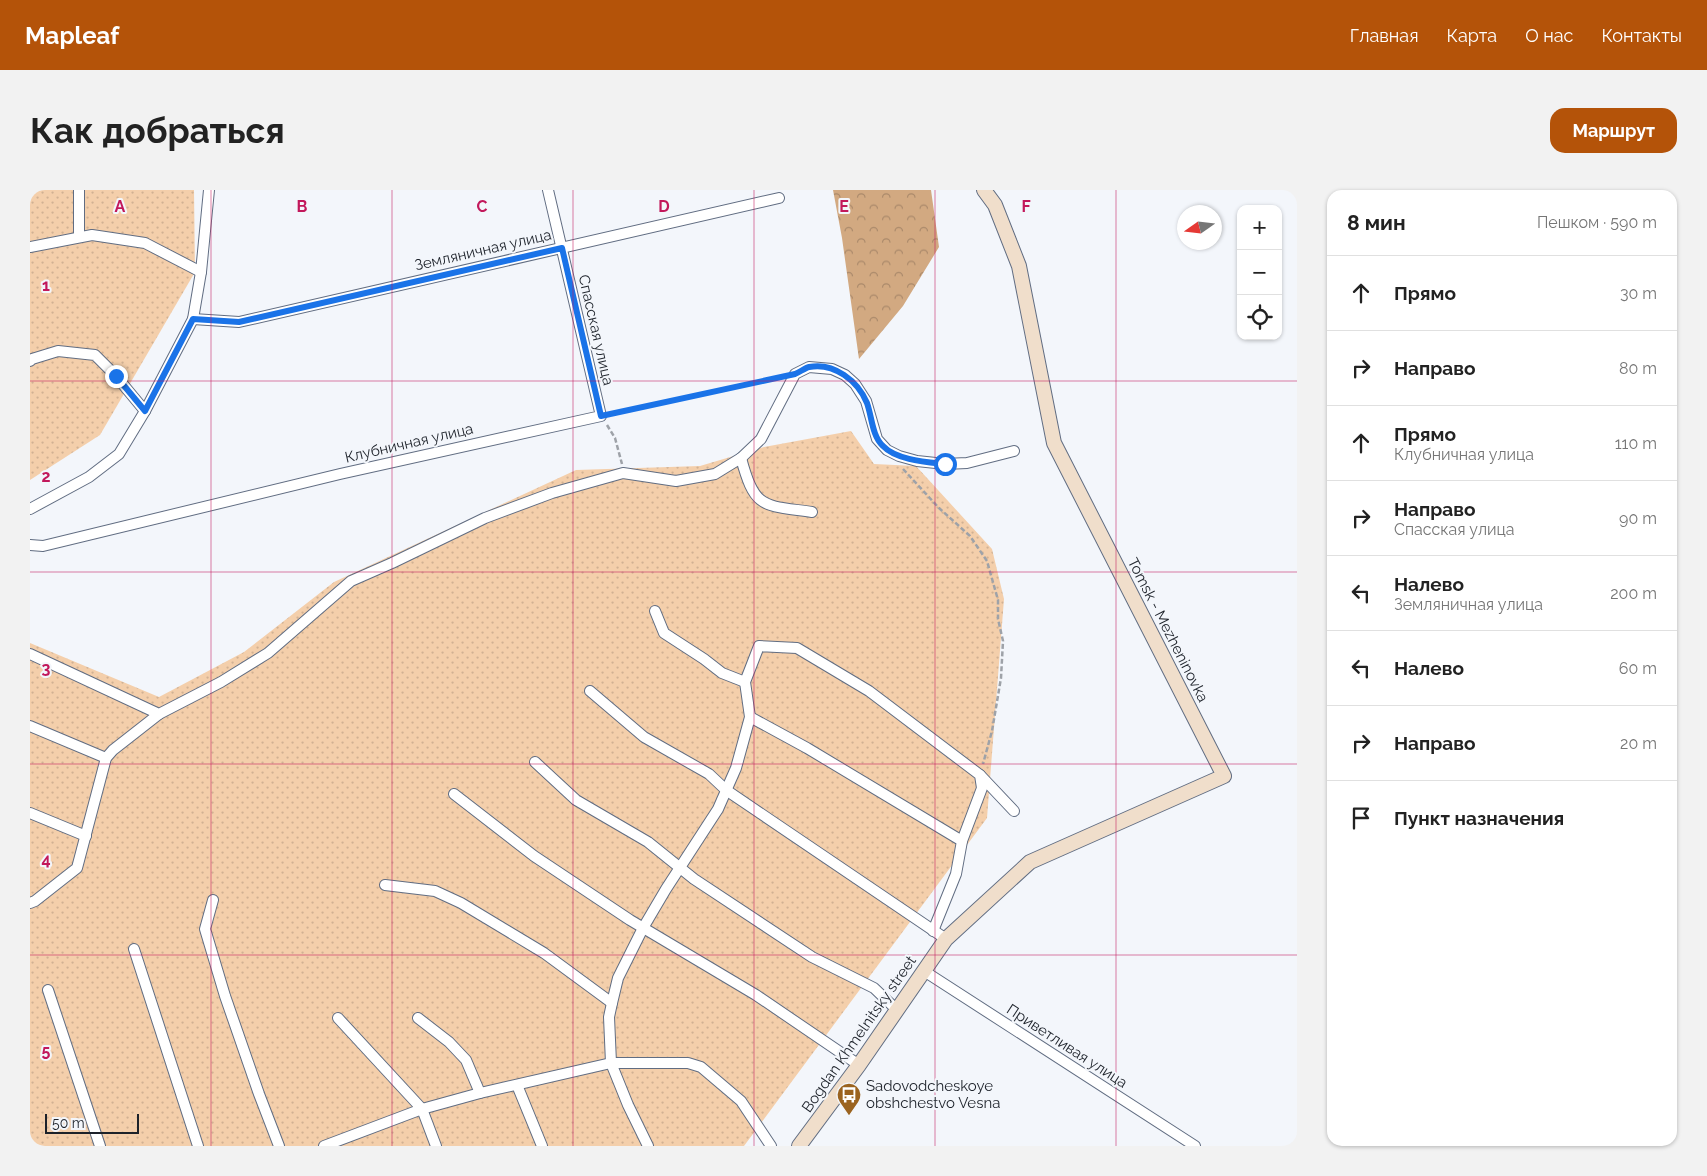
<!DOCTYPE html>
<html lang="ru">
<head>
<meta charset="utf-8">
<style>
  :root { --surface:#fff; --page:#f2f2f2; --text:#222; --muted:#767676; --line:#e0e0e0; --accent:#b45309 }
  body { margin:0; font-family:Raleway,sans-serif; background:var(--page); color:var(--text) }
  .controls { position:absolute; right:15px; top:15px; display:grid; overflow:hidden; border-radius:10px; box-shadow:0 1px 4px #0004 }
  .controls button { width:45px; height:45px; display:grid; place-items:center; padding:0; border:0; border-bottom:1px solid var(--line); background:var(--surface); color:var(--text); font:25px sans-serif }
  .compass { position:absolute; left:1147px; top:15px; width:45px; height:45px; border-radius:50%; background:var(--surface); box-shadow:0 1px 4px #0004; rotate:256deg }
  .scale { position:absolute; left:15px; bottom:12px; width:94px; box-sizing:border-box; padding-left:5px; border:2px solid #1d222a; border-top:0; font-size:14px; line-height:18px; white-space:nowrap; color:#1d222a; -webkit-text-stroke:4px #f3f6fb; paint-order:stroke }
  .stop { position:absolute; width:15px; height:15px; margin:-11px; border:4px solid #1a73e8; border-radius:50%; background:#fff }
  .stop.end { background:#1a73e8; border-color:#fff; box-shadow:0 1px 5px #0008 }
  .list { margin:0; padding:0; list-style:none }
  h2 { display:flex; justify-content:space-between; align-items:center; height:65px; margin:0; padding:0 20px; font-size:21px }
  h2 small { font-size:16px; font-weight:400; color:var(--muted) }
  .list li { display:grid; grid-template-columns:32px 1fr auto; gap:15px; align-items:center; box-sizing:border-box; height:75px; padding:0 20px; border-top:1px solid var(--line) }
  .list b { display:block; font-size:19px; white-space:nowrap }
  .list p { margin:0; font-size:16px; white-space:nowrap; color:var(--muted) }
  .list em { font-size:16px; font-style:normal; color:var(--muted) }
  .icon { flex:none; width:28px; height:28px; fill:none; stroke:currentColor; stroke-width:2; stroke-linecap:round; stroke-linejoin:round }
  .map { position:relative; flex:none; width:1267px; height:956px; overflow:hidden; border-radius:15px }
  header { display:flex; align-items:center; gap:30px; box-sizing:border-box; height:70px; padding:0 25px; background:var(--accent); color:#fff }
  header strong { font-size:24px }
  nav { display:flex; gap:28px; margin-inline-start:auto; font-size:18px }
  .intro { display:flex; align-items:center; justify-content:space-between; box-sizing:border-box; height:120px; padding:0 30px }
  h1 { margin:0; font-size:35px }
  .button { padding:12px 22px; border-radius:15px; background:var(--accent); color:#fff; font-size:18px; font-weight:700 }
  main { display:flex; gap:30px; padding:0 30px }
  aside { flex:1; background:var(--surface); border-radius:15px; box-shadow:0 1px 4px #0004 }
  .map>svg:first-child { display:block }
  .forest { fill:url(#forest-crowns) }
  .garden { fill:url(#garden-dots) }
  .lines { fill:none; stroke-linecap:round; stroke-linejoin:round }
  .street-casing { stroke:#616d82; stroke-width:12 }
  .secondary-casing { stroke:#616d82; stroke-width:16 }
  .path { stroke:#9ea2a8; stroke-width:2.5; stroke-dasharray:5 2.5; stroke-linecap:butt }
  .street { stroke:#fff; stroke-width:10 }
  .secondary { stroke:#f0decb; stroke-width:14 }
  .route { stroke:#1a73e8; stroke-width:6 }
  .grid { fill:none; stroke:#c2185b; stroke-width:1; stroke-opacity:0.55 }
  .labels { text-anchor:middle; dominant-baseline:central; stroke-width:4; stroke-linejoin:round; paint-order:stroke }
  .street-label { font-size:15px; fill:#1d222a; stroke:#f3f6fb }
  .poi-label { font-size:15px; fill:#1d222a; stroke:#f3f6fb; text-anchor:start }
  .grid-label { font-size:16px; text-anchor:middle; font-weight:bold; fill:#c2185b; stroke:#f3f6fb; stroke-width:4; stroke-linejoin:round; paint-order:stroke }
</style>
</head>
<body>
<header>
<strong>Mapleaf</strong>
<nav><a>Главная</a><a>Карта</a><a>О нас</a><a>Контакты</a></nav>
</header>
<div class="intro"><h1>Как добраться</h1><a class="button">Маршрут</a></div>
<main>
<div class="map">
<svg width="1267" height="956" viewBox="0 0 1267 956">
  <defs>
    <pattern id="forest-crowns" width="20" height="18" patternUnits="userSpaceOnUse" patternTransform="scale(1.25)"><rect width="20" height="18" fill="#d2a981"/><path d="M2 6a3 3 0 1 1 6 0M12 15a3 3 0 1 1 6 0" fill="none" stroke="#aa896a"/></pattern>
    <pattern id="garden-dots" width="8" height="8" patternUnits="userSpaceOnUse" patternTransform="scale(1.25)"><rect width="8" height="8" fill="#f4cfab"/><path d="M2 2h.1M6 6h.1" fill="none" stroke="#d1b193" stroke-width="1.8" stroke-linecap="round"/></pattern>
  </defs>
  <rect width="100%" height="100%" fill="#f3f6fb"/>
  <!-- forest -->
  <polygon class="forest" points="803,0 901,0 909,57 873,116 829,169 812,48"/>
  <!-- garden -->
  <g class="garden">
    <polygon points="0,0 164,0 165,82 70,245 0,290"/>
    <polygon points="821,241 844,274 886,276 962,359 974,409 957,628 714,956 0,956 0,453 129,507 214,462 304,392 546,280 670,276 734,257"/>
  </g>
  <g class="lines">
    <defs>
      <g id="street">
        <polyline points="49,47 49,0"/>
        <polyline points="0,57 62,45 115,53 171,82"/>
        <polyline points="163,129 209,132 749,8"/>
        <polyline points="0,171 2,169 28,161 65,165 86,186 115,221"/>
        <path d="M711 268C725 320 733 315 782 322"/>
        <polyline points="0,319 59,287 89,264 115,221 163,129 171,82 179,0"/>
        <polyline points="0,355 13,356 310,284 571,226 518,0"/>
        <polyline points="625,421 634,443 674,469 692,483 715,492"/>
        <polyline points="0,464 129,524 191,492 238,463 321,391 362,373 455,328 522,303 593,283 646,291 685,284 711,268 731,249 765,184 779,177 802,179 815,185 825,194 836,211 847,249 857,260 869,266 887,271 915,274 937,273 984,261"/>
        <polyline points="560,501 614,547 679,584 696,600 916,749"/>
        <polyline points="720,527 777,558 932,651 926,684 903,741"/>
        <polyline points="0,536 76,568"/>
        <polyline points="505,572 546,610 618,652 664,689 782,767 844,798 867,820"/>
        <polyline points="950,585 984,621"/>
        <polyline points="424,604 504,666 600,730 726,805 829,875"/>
        <polyline points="0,623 56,646"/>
        <polyline points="355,695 405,701 431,713 514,763 582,813"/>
        <polyline points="183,710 175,739 195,806 229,904 249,956"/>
        <polyline points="0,713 5,711 47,678 76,568 83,560 129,524"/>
        <polyline points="104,759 168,956"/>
        <polyline points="894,781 1165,956"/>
        <polyline points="18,800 70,956"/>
        <polyline points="308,828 392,919 406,956"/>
        <polyline points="388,828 419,852 436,870 450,903"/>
        <polyline points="487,895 512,956"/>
        <polyline points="294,956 392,919 450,903 581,873 658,873 671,877 711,911 741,956"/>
        <polyline points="618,956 598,915 581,873 579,827 582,813 588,788 613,738 636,699 688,619 706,578 720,527 715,492 729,456 767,458 839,501 950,585 952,598 932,651"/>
      </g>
      <polyline id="secondary" points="769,956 829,875 916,749 1000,672 1194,586 1024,253 989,76 965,15 954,0"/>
    </defs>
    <!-- street casing -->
    <use href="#street" class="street-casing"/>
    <!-- secondary casing -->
    <use href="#secondary" class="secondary-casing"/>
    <!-- path -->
    <g class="path">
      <polyline points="582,223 752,187"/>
      <polyline points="577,235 585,248 592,274"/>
      <polyline points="873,279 909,318 940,346 957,371 968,410 968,429 973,451 971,488 962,541 953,574"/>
    </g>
    <!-- street -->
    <use href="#street" class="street"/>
    <!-- secondary -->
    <use href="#secondary" class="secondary"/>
  </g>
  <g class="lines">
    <!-- route -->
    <path class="route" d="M86 186 115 221 163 129 209 132 532 58 571 226 765 184C770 182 775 178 779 177 804 172 828 191 837 213 842 227 842 246 853 256 866 270 897 272 915 274"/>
  </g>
  <!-- grid -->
  <path class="grid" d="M181 0V956M362 0V956M543 0V956M724 0V956M905 0V956M1086 0V956M0 191H1267M0 382H1267M0 574H1267M0 765H1267"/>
  <!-- icons -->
  <defs>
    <symbol id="bus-pin" viewBox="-11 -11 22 30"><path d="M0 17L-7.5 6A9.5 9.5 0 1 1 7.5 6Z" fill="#9b631f" stroke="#f3f6fb"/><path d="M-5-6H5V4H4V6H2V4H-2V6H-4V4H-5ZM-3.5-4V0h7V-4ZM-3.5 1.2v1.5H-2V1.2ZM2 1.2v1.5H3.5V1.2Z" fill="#fff"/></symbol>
  </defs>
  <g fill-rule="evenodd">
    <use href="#bus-pin" x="805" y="891" width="28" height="38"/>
  </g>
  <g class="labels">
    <!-- street labels -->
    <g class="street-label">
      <text transform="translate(453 60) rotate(-13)">Земляничная улица</text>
      <text transform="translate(566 140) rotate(77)">Спасская улица</text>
      <text transform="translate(379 253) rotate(-13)">Клубничная улица</text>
      <text transform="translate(1138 440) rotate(63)">Tomsk - Mezheninovka</text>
      <text transform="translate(829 844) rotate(-55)">Bogdan Khmelnitsky street</text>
      <text transform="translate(1037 856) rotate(33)">Приветливая улица</text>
    </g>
    <!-- poi labels -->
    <g class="poi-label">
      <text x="836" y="896">Sadovodcheskoye<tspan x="836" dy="17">obshchestvo Vesna</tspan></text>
    </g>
  </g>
  <g class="grid-label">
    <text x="90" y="22">A</text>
    <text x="272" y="22">B</text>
    <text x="452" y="22">C</text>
    <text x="634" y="22">D</text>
    <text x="814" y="22">E</text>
    <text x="996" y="22">F</text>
    <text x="16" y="101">1</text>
    <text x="16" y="292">2</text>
    <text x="16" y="484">3</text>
    <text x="16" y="675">4</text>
    <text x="16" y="866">5</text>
  </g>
</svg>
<div class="controls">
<button>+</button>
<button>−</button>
<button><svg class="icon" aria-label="locate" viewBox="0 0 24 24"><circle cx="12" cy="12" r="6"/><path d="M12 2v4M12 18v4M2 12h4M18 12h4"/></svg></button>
</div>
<svg class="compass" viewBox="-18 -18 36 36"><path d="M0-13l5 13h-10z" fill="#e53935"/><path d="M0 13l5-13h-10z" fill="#767676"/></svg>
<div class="scale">50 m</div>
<div class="stop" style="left:915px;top:274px"></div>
<div class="stop end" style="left:86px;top:186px"></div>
</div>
<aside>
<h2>8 мин<small>Пешком · 590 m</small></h2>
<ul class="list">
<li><svg class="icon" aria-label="ahead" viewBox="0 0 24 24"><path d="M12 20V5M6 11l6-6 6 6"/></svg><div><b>Прямо</b></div><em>30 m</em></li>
<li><svg class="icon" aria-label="right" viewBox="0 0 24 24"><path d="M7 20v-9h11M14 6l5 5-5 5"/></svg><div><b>Направо</b></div><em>80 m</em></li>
<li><svg class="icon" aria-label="ahead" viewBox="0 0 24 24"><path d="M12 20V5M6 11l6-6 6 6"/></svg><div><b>Прямо</b><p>Клубничная улица</p></div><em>110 m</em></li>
<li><svg class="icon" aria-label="right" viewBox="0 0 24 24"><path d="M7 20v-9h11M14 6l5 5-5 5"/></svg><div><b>Направо</b><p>Спасская улица</p></div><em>90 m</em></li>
<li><svg class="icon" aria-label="left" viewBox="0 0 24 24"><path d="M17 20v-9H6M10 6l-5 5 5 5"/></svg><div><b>Налево</b><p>Земляничная улица</p></div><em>200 m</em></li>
<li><svg class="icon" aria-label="left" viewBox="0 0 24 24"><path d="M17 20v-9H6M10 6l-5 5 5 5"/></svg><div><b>Налево</b></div><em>60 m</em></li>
<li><svg class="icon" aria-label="right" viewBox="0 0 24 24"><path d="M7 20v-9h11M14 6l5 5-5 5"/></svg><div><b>Направо</b></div><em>20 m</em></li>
<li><svg class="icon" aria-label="arrive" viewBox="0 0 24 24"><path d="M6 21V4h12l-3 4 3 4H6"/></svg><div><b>Пункт назначения</b></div></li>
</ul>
</aside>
</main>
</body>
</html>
